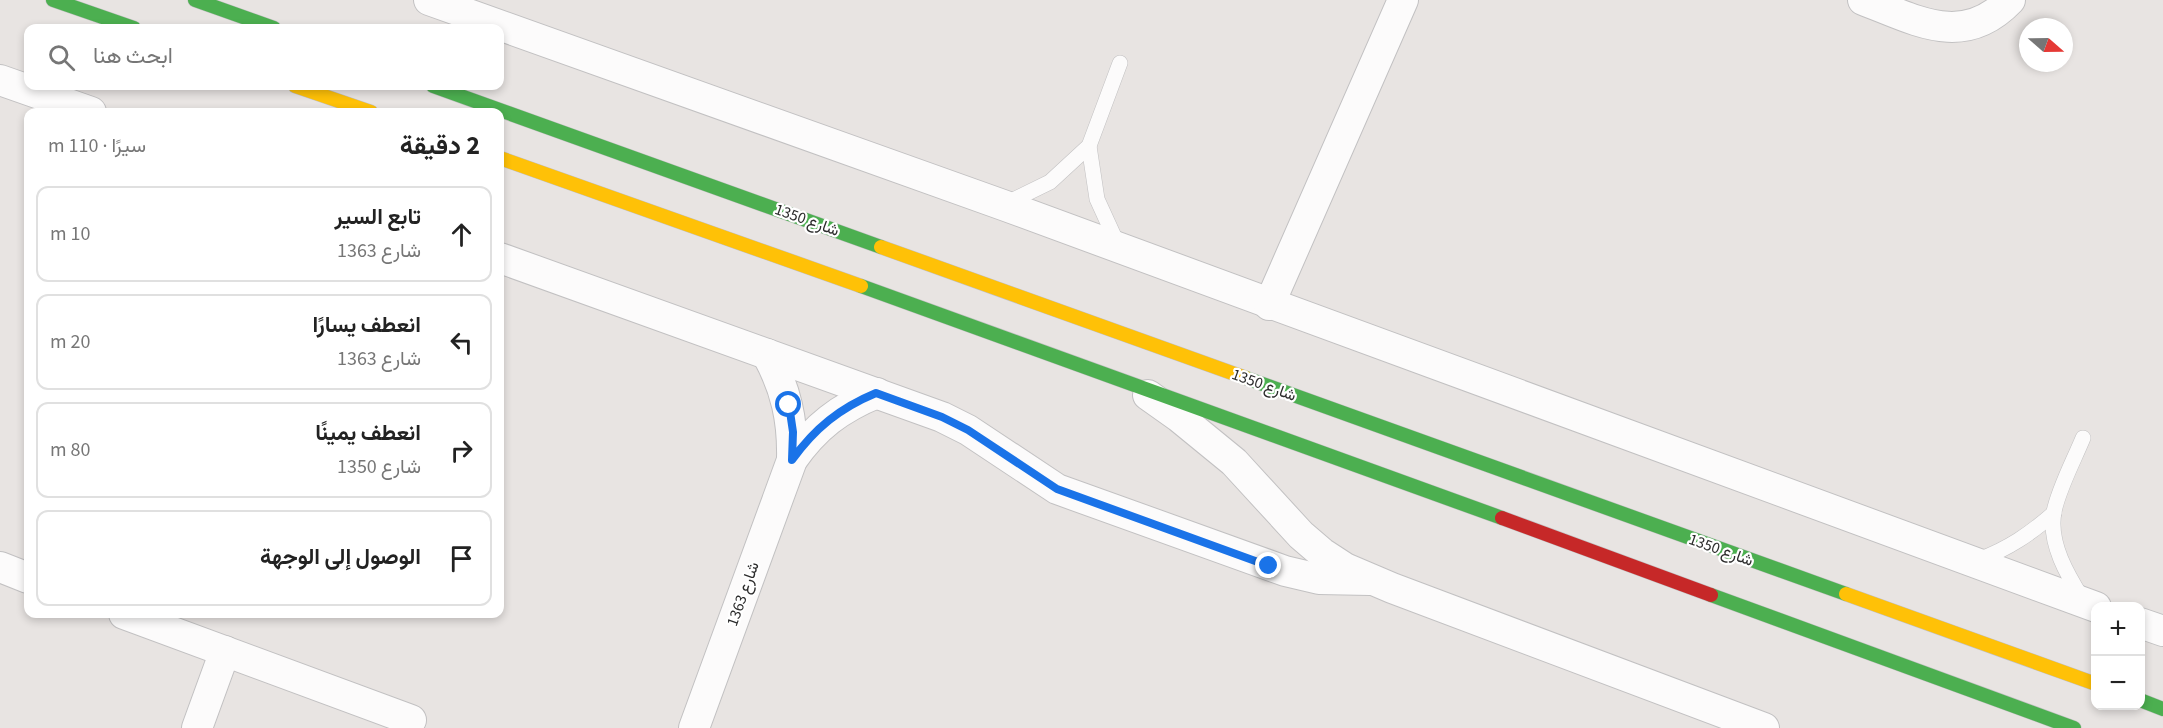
<!DOCTYPE html>
<html lang="ar">
<head>
<meta charset="utf-8">
<style>
  :root { --surface:#fff; --page:#f2f2f2; --text:#222; --muted:#767676; --line:#e0e0e0 }
  body { margin:0; font-family:"Source Sans 3",Vazirmatn,sans-serif; background:var(--page); color:var(--text); direction:rtl }
  .controls { position:absolute; right:18px; bottom:18px; display:grid; overflow:hidden; border-radius:12px; box-shadow:0 3px 9px #0003 }
  .controls button { width:54px; height:54px; display:grid; place-items:center; padding:0; border:0; border-bottom:2px solid var(--line); background:var(--surface); color:var(--text); font:30px sans-serif }
  .compass { position:absolute; left:2019px; top:18px; width:54px; height:54px; border-radius:50%; background:var(--surface); box-shadow:0 3px 9px #0003; rotate:110deg }
  .stop { position:absolute; width:18px; height:18px; margin:-14px; border:4px solid #1a73e8; border-radius:50%; background:#fff }
  .stop.end { background:#1a73e8; border-color:#fff; box-shadow:0 2px 6px #0008 }
  .list { margin:0; padding:0; list-style:none }
  h2 { display:flex; justify-content:space-between; align-items:center; height:78px; margin:0; padding:0 24px; font-size:26px }
  h2 small { font-size:20px; font-weight:400; color:var(--muted) }
  .list li { display:grid; grid-template-columns:39px 1fr auto; gap:18px; align-items:center; box-sizing:border-box; height:96px; margin:0 12px 12px; padding:0 12px; border:2px solid var(--line); border-radius:12px }
  .list b { display:block; font-size:22px; white-space:nowrap }
  .list p { margin:0; font-size:20px; white-space:nowrap; color:var(--muted) }
  .list em { font-size:20px; font-style:normal; color:var(--muted) }
  .icon { flex:none; width:33px; height:33px; fill:none; stroke:currentColor; stroke-width:2; stroke-linecap:round; stroke-linejoin:round }
  .map { position:relative; flex:none; width:2163px; height:728px; overflow:hidden; direction:ltr }
  .search { position:absolute; background:var(--surface); box-shadow:0 3px 9px #0003; left:24px; top:24px; width:480px; height:66px; display:flex; align-items:center; gap:15px; box-sizing:border-box; padding:0 21px; border-radius:12px; color:var(--muted); font-size:22px }
  .panel { position:absolute; background:var(--surface); box-shadow:0 3px 9px #0003; left:24px; top:108px; width:480px; height:510px; border-radius:12px; direction:rtl }
  .map>svg:first-child { display:block }
  .lines { fill:none; stroke-linecap:round; stroke-linejoin:round }
  .lane-casing { stroke:#c2c1c2; stroke-width:16 }
  .street-casing { stroke:#c2c1c2; stroke-width:32 }
  .fast-casing { stroke:#c2c1c2; stroke-width:15 }
  .slow-casing { stroke:#c2c1c2; stroke-width:15 }
  .jam-casing { stroke:#c2c1c2; stroke-width:15 }
  .lane { stroke:#fcfbfb; stroke-width:15 }
  .street { stroke:#fcfbfb; stroke-width:30 }
  .fast { stroke:#4caf50; stroke-width:14 }
  .slow { stroke:#ffc107; stroke-width:14 }
  .jam { stroke:#c62828; stroke-width:14 }
  .route { stroke:#1a73e8; stroke-width:8 }
  .labels { text-anchor:middle; dominant-baseline:central; stroke-width:4.5; stroke-linejoin:round; paint-order:stroke }
  .street-label { font-size:16px; fill:#2b2b2b; stroke:#fff }
</style>
</head>
<body>
<div class="map">
<svg width="2163" height="728" viewBox="0 0 2163 728">
  <rect width="100%" height="100%" fill="#e8e4e2"/>
  <g class="lines">
    <defs>
      <g id="lane">
        <polyline points="1089,146 1097,199 1118,245"/>
        <polyline points="1005,204 1050,182 1089,146 1120,63"/>
        <path d="M2083 438C2074 460 2058 490 2054 512 2048 543 2068 576 2083 600"/>
        <path d="M1978 560C2008 549 2030 534 2054 513"/>
      </g>
      <g id="street">
        <polyline points="429,0 1003,205 2096,607"/>
        <path d="M1863 0C1916 20 1963 49 2010 0"/>
        <polyline points="0,80 91,112"/>
        <polyline points="500,258 942,417 968,430 1057,489 1285,571 1319,579 1370,580"/>
        <polyline points="1269,305 1403,0"/>
        <path d="M767 354C786 389 793 420 792 460"/>
        <polyline points="1148,395 1179,417 1234,462 1301,535 1322,553 1345,568 1392,588 1764,728"/>
        <polyline points="0,567 28,578"/>
        <polyline points="124,614 411,720"/>
        <polyline points="2140,623 2163,631"/>
        <polyline points="197,728 225,651"/>
        <path d="M694 728 792 460C815 427 840 408 877 393"/>
      </g>
      <g id="fast">
        <polyline points="53,0 134,28"/>
        <polyline points="195,0 274,28"/>
        <polyline points="433,86 881,247"/>
        <polyline points="861,286 1502,518"/>
        <polyline points="1246,378 1846,594"/>
        <polyline points="1711,595 2074,728"/>
        <polyline points="2140,700 2163,709"/>
      </g>
      <g id="slow">
        <polyline points="295,86 371,112"/>
        <polyline points="500,158 861,286"/>
        <polyline points="881,247 1246,378"/>
        <polyline points="1846,594 2096,684"/>
      </g>
      <polyline id="jam" points="1502,518 1711,595"/>
    </defs>
    <!-- lane casing -->
    <use href="#lane" class="lane-casing"/>
    <!-- street casing -->
    <use href="#street" class="street-casing"/>
    <!-- fast casing -->
    <use href="#fast" class="fast-casing"/>
    <!-- slow casing -->
    <use href="#slow" class="slow-casing"/>
    <!-- jam casing -->
    <use href="#jam" class="jam-casing"/>
    <!-- lane -->
    <use href="#lane" class="lane"/>
    <!-- street -->
    <use href="#street" class="street"/>
    <!-- fast -->
    <use href="#fast" class="fast"/>
    <!-- slow -->
    <use href="#slow" class="slow"/>
    <!-- jam -->
    <use href="#jam" class="jam"/>
  </g>
  <g class="lines">
    <!-- route -->
    <path class="route" d="M789 405 793 432 792 460C815 428 840 408 876 393L942 417 968 430 1057 489 1269 566"/>
  </g>
  <g class="labels">
    <!-- street labels -->
    <g class="street-label">
      <text transform="translate(807 220) rotate(20)">شارع 1350</text>
      <text transform="translate(1264 385) rotate(20)">شارع 1350</text>
      <text transform="translate(1721 550) rotate(20)">شارع 1350</text>
      <text transform="translate(743 594) rotate(-70)">شارع 1363</text>
    </g>
  </g>
</svg>
<div class="controls">
<button>+</button>
<button>−</button>
</div>
<svg class="compass" viewBox="-18 -18 36 36"><path d="M0-13l5 13h-10z" fill="#e53935"/><path d="M0 13l5-13h-10z" fill="#767676"/></svg>
<div class="stop" style="left:789px;top:405px"></div>
<div class="stop end" style="left:1269px;top:566px"></div>
<div class="search"><svg class="icon" aria-label="search" viewBox="0 0 24 24"><circle cx="10" cy="10" r="6"/><path d="M15 15l6 6"/></svg>ابحث هنا</div>
<section class="panel">
<h2>2 دقيقة<small>سيرًا · 110 m</small></h2>
<ul class="list">
<li><svg class="icon" aria-label="ahead" viewBox="0 0 24 24"><path d="M12 20V5M6 11l6-6 6 6"/></svg><div><b>تابع السير</b><p>شارع 1363</p></div><em>10 m</em></li>
<li><svg class="icon" aria-label="left" viewBox="0 0 24 24"><path d="M17 20v-9H6M10 6l-5 5 5 5"/></svg><div><b>انعطف يسارًا</b><p>شارع 1363</p></div><em>20 m</em></li>
<li><svg class="icon" aria-label="right" viewBox="0 0 24 24"><path d="M7 20v-9h11M14 6l5 5-5 5"/></svg><div><b>انعطف يمينًا</b><p>شارع 1350</p></div><em>80 m</em></li>
<li><svg class="icon" aria-label="arrive" viewBox="0 0 24 24"><path d="M6 21V4h12l-3 4 3 4H6"/></svg><div><b>الوصول إلى الوجهة</b></div></li>
</ul>
</section>
</div>
</body>
</html>
